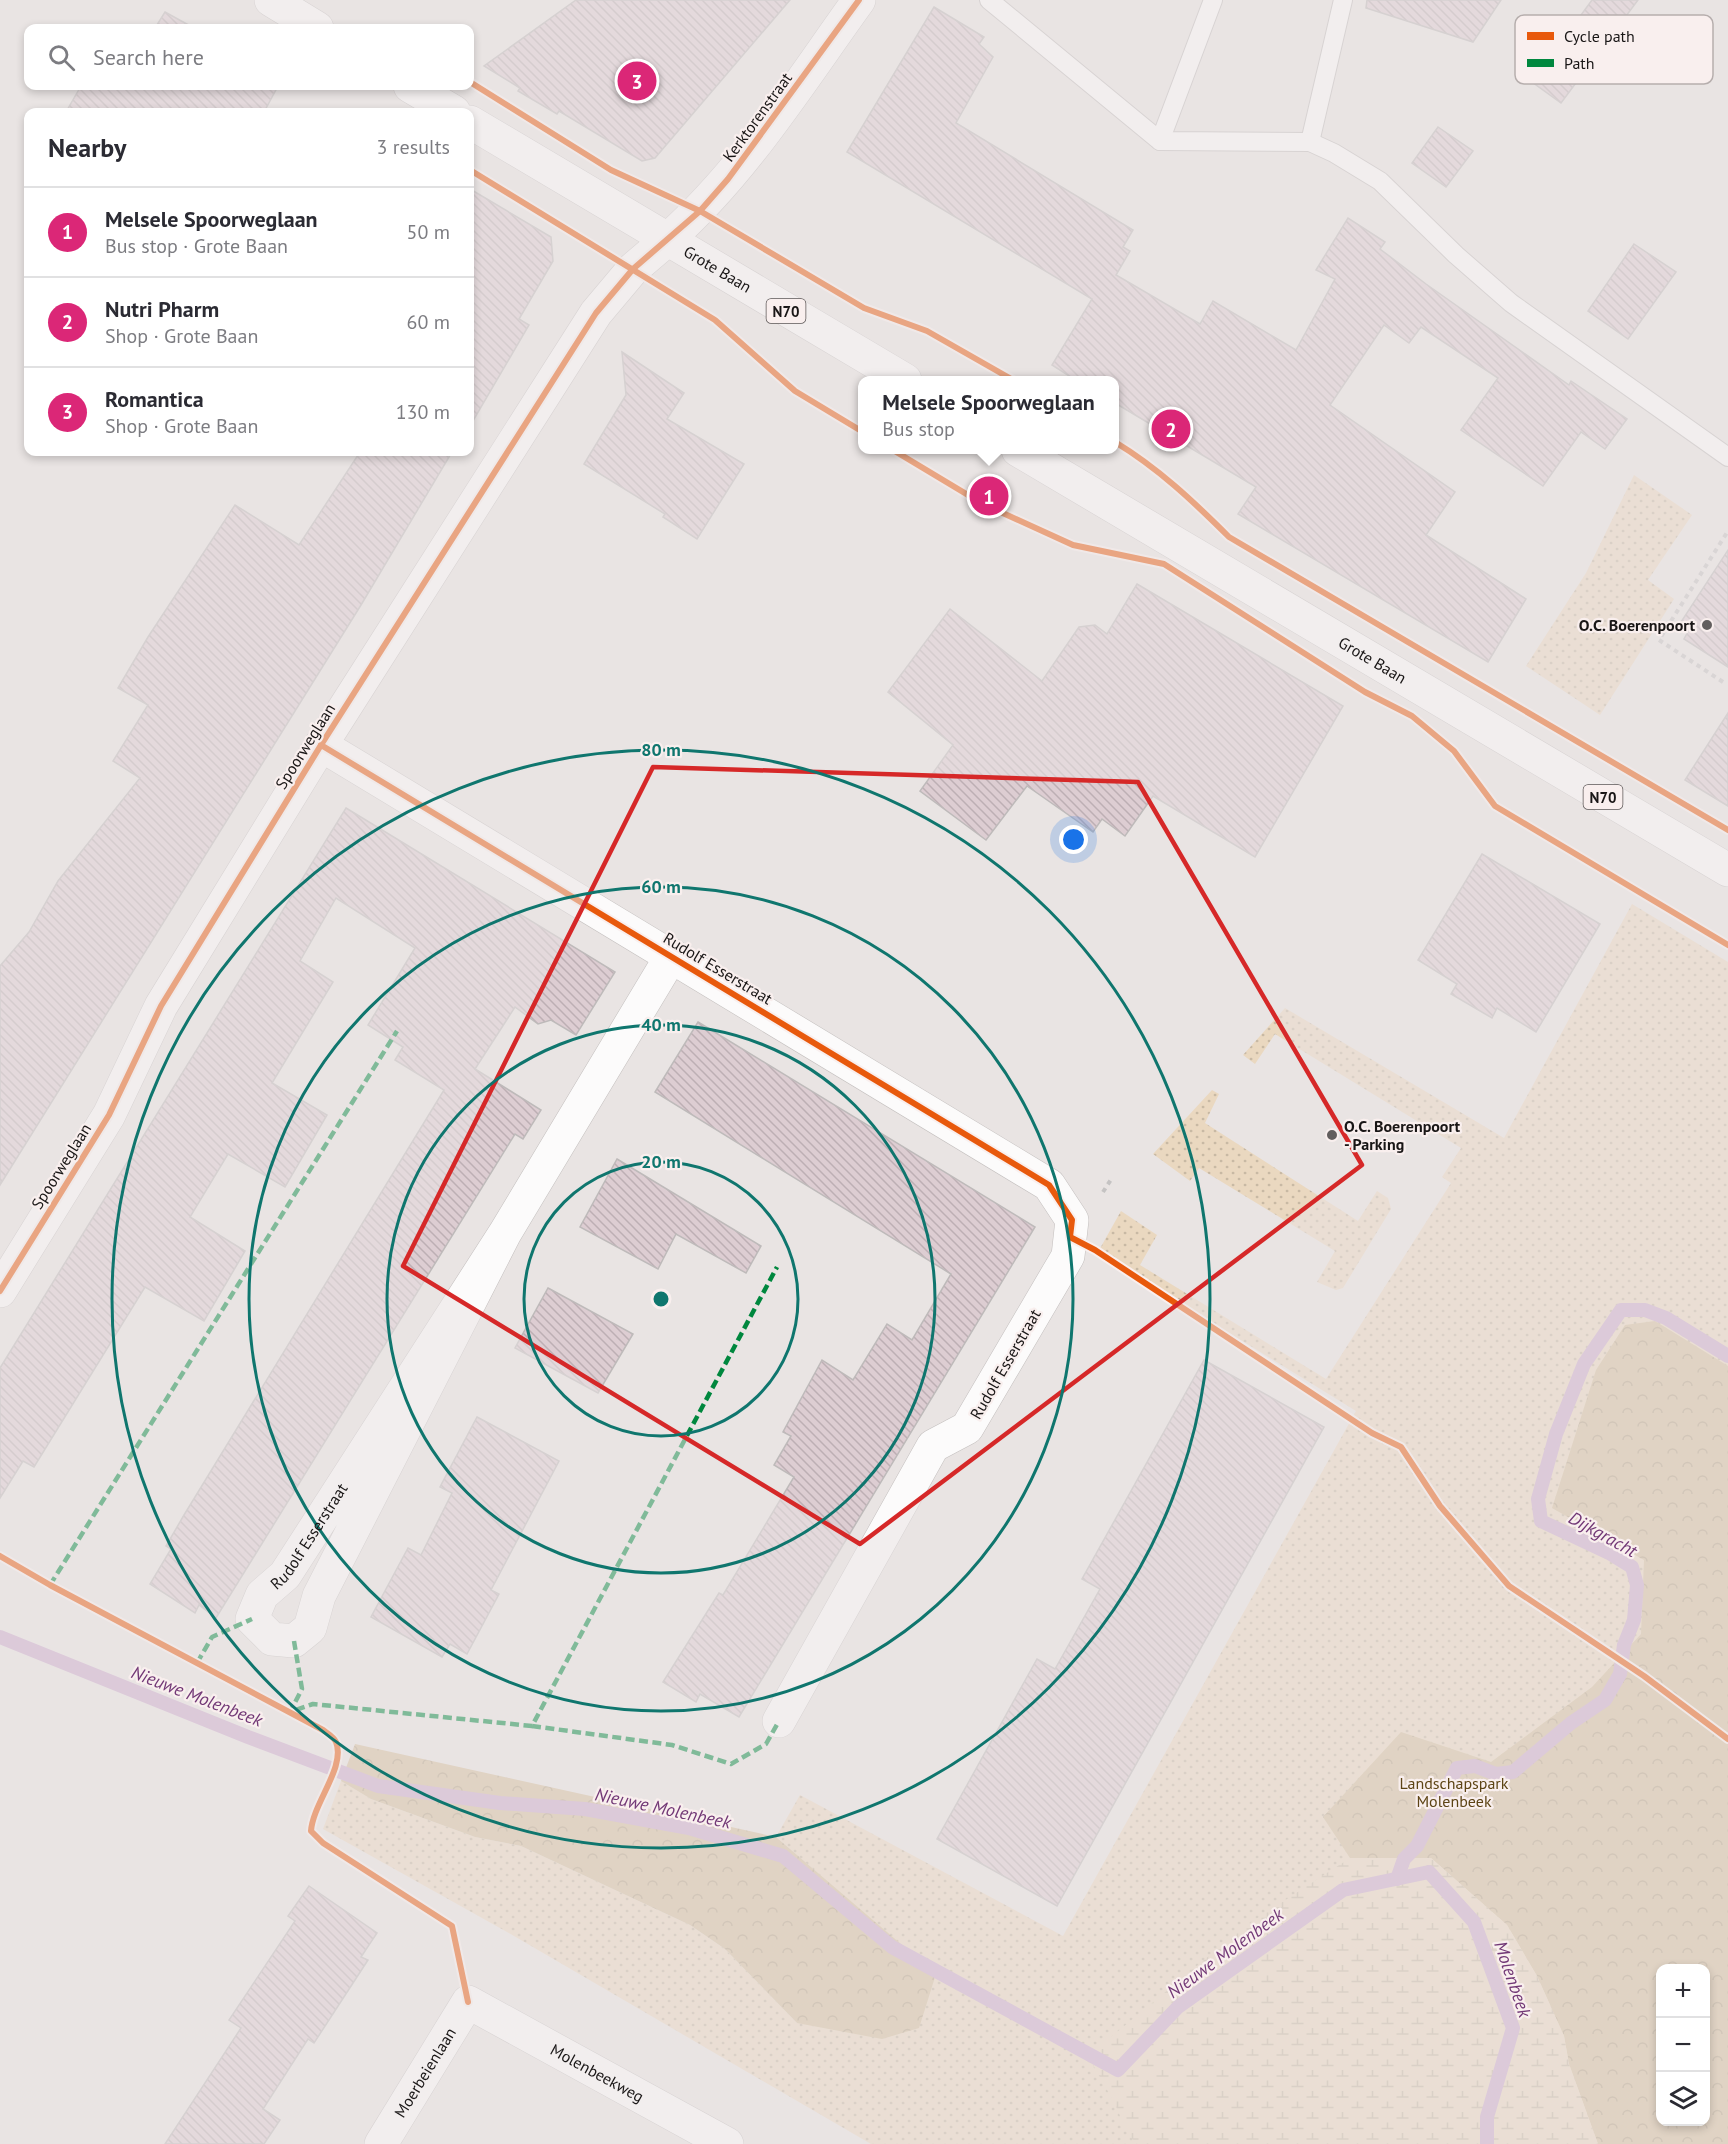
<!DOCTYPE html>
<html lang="en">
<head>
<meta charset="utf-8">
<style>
  :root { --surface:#fff; --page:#f7f7f7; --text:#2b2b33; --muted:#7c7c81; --line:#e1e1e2; --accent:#db2777 }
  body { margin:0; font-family:"PT Sans",sans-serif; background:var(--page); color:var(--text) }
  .controls { position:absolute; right:18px; bottom:18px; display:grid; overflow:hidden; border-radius:12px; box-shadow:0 3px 9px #0003 }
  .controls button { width:54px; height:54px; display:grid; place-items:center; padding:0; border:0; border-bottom:2px solid var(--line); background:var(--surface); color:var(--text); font:30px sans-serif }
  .you { position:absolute; left:1074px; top:840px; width:21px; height:21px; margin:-15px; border:4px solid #fff; border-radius:50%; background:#1a73e8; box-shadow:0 0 0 9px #1a73e833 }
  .badge { display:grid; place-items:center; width:39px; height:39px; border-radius:50%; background:var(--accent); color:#fff; font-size:20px; font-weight:700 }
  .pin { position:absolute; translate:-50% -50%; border:3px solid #fff; box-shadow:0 2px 6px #0006 }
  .popup { position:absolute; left:858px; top:376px; width:261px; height:78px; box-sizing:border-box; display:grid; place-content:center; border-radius:12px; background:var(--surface); filter:drop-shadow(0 2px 4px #0005); font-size:20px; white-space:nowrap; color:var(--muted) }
  .popup b { font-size:22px; color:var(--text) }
  .popup::after { content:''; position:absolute; left:50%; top:100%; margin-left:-12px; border:12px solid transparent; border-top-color:var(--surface) }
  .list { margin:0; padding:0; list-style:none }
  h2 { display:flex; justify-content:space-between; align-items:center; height:78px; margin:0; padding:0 24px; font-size:26px }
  h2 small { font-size:20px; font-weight:400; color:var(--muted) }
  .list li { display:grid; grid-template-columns:39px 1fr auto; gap:18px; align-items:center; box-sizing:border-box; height:90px; padding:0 24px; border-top:2px solid var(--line) }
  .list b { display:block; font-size:22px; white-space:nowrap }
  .list p { margin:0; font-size:20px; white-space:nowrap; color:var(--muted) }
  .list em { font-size:20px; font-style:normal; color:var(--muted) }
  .icon { flex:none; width:33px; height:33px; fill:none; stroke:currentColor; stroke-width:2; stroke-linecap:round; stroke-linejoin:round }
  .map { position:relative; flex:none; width:1728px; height:2144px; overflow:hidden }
  .search { position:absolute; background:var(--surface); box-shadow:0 3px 9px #0003; left:24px; top:24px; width:450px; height:66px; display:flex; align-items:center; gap:15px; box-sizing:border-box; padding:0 21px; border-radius:12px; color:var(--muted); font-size:22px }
  .panel { position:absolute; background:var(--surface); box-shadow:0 3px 9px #0003; left:24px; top:108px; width:450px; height:348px; border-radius:12px }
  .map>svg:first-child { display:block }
  .grass { fill:url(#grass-dots); fill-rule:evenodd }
  .forest { fill:url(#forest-crowns); fill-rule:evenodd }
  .wetland { fill:url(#wetland-marsh) }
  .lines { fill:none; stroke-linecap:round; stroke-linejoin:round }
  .stream { stroke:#ccaacd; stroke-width:14 }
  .building { fill:url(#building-back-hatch); stroke:#bebaba; stroke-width:1.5 }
  .lane-casing { stroke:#c3bfbe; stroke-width:20 }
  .street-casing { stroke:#c3bfbe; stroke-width:34 }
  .secondary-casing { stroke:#c3bfbe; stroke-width:34 }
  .primary-casing { stroke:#c3bfbe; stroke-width:34 }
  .path { stroke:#c5c3c3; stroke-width:4; stroke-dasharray:4.5 4.5; stroke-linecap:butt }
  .lane { stroke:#fcfbfb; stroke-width:18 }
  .street { stroke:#fcfbfb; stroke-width:33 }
  .secondary { stroke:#fcfbfb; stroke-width:33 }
  .primary { stroke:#fcfbfb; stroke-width:33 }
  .quiet { stroke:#00873e; stroke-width:4.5; stroke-dasharray:9 4.5; stroke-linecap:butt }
  .cycleway-casing { stroke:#f9efee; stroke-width:10 }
  .cycleway { stroke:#e8590c; stroke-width:6 }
  .marked { fill:none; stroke:#d62828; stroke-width:4.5; stroke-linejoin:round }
  .ring { fill:none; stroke:#0f766e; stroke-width:3 }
  .poi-dot { fill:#625e5e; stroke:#f9efee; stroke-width:2 }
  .labels { text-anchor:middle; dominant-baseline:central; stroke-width:4.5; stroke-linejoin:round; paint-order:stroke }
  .shield { fill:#f9efee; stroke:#5c5757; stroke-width:1.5 }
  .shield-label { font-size:15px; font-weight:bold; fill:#191616 }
  .street-label { font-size:16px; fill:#191616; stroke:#f9efee }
  .poi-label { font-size:16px; font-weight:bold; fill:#191616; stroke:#f9efee; text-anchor:end }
  .park-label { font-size:16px; fill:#5d4415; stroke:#f9efee }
  .water-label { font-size:18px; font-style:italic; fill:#723876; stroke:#f9efee }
  .key { fill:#f9efee; stroke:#b6aead; stroke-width:1.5 }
  .key-label { font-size:16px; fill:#191616 }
  .centre { fill:#0f766e; stroke:#f9efee; stroke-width:3 }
  .ring-label { font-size:18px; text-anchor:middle; font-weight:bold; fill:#0f766e; stroke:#f9efee; stroke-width:4.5; stroke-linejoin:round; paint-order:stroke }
</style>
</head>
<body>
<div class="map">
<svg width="1728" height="2144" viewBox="0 0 1728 2144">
  <defs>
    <pattern id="grass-dots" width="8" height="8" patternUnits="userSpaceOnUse" patternTransform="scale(1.5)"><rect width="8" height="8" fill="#ead8c0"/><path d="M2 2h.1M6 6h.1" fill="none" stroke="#c8b9a4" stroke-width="1.8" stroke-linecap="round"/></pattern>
    <pattern id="forest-crowns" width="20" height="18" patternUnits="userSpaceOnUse" patternTransform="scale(1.5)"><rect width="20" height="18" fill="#d5bf9d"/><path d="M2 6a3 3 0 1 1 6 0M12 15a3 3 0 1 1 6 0" fill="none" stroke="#b6a386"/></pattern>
    <pattern id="wetland-marsh" width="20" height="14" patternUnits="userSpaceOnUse" patternTransform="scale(1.5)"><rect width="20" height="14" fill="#ead8c0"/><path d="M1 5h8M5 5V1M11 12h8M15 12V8" fill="none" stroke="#c8b9a4"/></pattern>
    <pattern id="building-back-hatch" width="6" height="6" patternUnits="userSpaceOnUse" patternTransform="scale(1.5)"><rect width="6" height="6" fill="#ddcdd2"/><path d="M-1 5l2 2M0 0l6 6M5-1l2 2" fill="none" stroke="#bdafb4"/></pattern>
  </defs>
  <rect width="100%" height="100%" fill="#e9e4e3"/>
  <!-- grass -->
  <g class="grass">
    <polygon points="1634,475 1692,515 1648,580 1674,599 1600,715 1526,666 1586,573"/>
    <path d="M1632 904 1728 962V2144H871L507 1932 323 1829 341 1781 371 1799 475 1837 521 1846 690 1925 725 1949 797 2023 935 1974 776 1837 800 1795 1063 1936 1356 1411 1098 1252 1121 1211 1157 1235 1140 1265 1326 1379 1451 1183 1442 1177 1461 1148 1275 1034 1255 1064 1243 1055 1285 1008 1504 1138ZM1660 1968H1706V2122H1660Z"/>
    <polygon points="1212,1090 1219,1094 1205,1123 1358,1221 1377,1191 1388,1198 1391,1209 1343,1288 1336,1290 1317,1282 1335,1251 1199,1168 1190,1181 1153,1154"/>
  </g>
  <!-- forest -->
  <g class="forest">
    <path d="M1655 1321 1728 1366V2144H1598L1569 2064 1564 2036 1537 1976 1507 1925 1431 1858H1350L1323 1817 1401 1732 1491 1762 1592 1687 1641 1634 1644 1560 1552 1508 1596 1370 1625 1325ZM1660 1968H1706V2122H1660Z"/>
    <polygon points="355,1744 776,1837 936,1974 919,2028 882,2039 797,2023 725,1949 690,1925 521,1846 475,1837 371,1799 341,1781"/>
  </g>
  <!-- wetland -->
  <polygon class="wetland" points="1350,1858 1431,1858 1507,1925 1537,1976 1564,2036 1569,2064 1598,2144 1138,2144 1128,2135 1115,2104 1088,2056 1244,1927"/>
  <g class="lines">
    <!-- stream -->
    <g class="stream">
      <polyline points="0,1637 248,1737 378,1786 500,1803 585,1809 689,1828 783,1856 892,1947 1118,2070 1178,2007 1343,1890 1429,1872 1474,1922 1513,2028 1487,2117 1487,2144"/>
      <polyline points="1397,1879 1404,1859 1417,1846 1457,1768 1475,1766 1496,1774 1513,1772 1571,1723 1605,1700 1620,1674 1624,1645 1634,1620 1637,1585 1632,1567 1611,1554 1541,1521 1538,1499 1556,1434 1584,1364 1621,1310 1645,1310 1666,1318 1728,1356"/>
    </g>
  </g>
  <!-- building -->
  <g class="building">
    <polygon points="576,0 790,0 655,158 642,161 559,111 557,114 518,91 520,88 484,66"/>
    <polygon points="1367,0 1501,0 1473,42 1366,8"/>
    <polygon points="1592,0 1638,0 1561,103 1532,82"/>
    <polygon points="934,7 984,37 979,44 993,57 956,123 1133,230 1123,247 1130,251 1116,275 1200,324 1213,301 1296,350 1335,279 1316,270 1348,218 1385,242 1380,249 1426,284 1569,385 1571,381 1627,419 1605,449 1581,432 1543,486 1461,430 1498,378 1421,327 1409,343 1384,325 1330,405 1455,492 1426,535 1526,599 1488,662 1238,514 1256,487 1115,403 1115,381 1077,381 1052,365 1092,299 847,152"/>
    <polygon points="165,12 194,28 155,28"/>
    <polygon points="81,86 278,86 264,112 66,112"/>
    <polygon points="1438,127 1473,151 1446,187 1412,163"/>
    <polygon points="470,189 551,237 553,261 519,319 529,325 470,426"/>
    <polygon points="1634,244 1676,272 1628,339 1588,311"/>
    <polygon points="622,352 684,393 667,419 744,464 697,539 663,517 665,514 584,464 626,395"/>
    <polygon points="360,452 452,452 361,605 0,1185 0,966 29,932 58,881 140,778 113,761 148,705 118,688 148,637 235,505 299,545"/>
    <polygon points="1728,550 1728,667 1684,639 1690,628 1681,622"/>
    <polygon points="1137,584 1343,706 1255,857 1153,796 1125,836 1102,819 1093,832 1027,786 986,840 920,791 953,745 888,692 950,609 1042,681 1079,627 1095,625 1107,634"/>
    <polygon points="1728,713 1728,806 1685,780"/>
    <polygon points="346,808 615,972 576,1035 551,1020 538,1024 515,1007 475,1069 541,1110 523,1139 515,1134 216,1618 199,1605 195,1613 150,1584 171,1549 166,1546 184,1515 444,1090 395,1060 403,1047 368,1025 415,948 336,898 300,961 333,982 272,1083 327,1115 285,1187 228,1154 190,1217 245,1251 204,1321 145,1287 34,1467 23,1461 0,1498 0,1368"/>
    <polygon points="1482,854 1600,924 1536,1032 1497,1008 1492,1018 1451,994 1457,984 1418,960"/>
    <polygon points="698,1022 1035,1227 739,1717 700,1694 696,1702 663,1682 719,1593 723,1595 794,1477 774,1465 791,1436 783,1432 822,1360 853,1380 887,1324 912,1340 951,1274 655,1092"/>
    <polygon points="617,1159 761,1246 746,1273 676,1234 658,1269 580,1227"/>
    <polygon points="548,1288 633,1334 598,1393 515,1348"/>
    <polygon points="1204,1360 1324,1427 1057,1906 937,1839 1037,1659 1055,1669 1100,1589 1082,1579"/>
    <polygon points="477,1417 559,1461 491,1590 499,1594 467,1654 450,1644 442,1657 371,1617 408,1548 421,1555 452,1493 440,1487"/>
    <polygon points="309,1886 377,1933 361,1957 368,1960 314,2043 308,2039 263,2109 280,2120 264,2144 165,2144 241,2028 229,2020 295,1921 288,1916"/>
  </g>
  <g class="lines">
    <defs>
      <g id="lane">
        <polyline points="989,0 1160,141 1310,142 1334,153 1380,181 1456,255 1511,303 1728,457"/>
        <polyline points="1160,141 1213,0"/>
        <polyline points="1310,142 1343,0"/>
      </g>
      <g id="street">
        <path d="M667 240C744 172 799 83 859 0"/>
        <polyline points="321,745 1049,1185 1072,1220 1068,1256 967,1428 933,1446 779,1721"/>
        <path id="s1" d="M505 1233 319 1596 310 1628 294 1641 272 1639 252 1619 262 1595 285 1575 505 1233 672 955"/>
        <path id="s2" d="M381 2144 468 2002 727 2144"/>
      </g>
      <polyline id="secondary" points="0,1291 109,1115 161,1006 321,745 596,313 633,269 667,240"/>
      <g id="primary">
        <polyline points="271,0 317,28"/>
        <polyline points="410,86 454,112"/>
        <path id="s3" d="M470 122 905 380"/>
        <path id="s4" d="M1018 450 1728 870"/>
      </g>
    </defs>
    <!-- lane casing -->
    <use href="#lane" class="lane-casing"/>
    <!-- street casing -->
    <use href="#street" class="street-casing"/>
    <!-- secondary casing -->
    <use href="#secondary" class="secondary-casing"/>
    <!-- primary casing -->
    <use href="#primary" class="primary-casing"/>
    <!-- path -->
    <g class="path">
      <polyline points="1723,682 1659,640 1728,531"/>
      <polyline points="1103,1192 1112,1178"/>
    </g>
    <!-- lane -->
    <use href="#lane" class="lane"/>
    <!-- street -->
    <use href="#street" class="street"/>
    <!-- secondary -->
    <use href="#secondary" class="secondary"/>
    <!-- primary -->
    <use href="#primary" class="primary"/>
    <!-- quiet -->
    <g class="quiet">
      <polyline points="50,1585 397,1031"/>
      <polyline points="294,1641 302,1689 290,1712 313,1704 532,1726 777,1267"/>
      <polyline points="197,1663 212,1637 252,1619"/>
      <polyline points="532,1726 672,1745 731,1764 766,1744 779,1721"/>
    </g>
    <defs>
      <g id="cycleway">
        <polyline points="470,82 611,170 700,211 864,308 927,331 1013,380"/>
        <polyline points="470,170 715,320 795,391 863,432"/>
        <path d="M1115 442C1158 468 1193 501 1229 537L1728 830"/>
        <polyline points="893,450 983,504 1073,545 1164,564 1365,692 1412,716 1454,751 1495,806 1728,945"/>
        <polyline points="321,745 1049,1185 1072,1220 1070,1237 1095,1250 1372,1433 1401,1447 1440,1506 1509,1586 1644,1676 1728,1739"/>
        <polyline points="0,1291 109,1115 161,1006 321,745 596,313 633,269 700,211 728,179 859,0"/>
        <path d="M0 1556 50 1585 323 1730C327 1733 334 1737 336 1742 346 1767 313 1803 311 1831L323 1843 452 1926 468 2002"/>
      </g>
    </defs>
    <!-- cycleway casing -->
    <use href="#cycleway" class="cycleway-casing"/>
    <!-- cycleway -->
    <use href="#cycleway" class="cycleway"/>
  </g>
  <!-- marked area -->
  <path d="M0 0H1728V2144H0ZM653 767 1138 782 1362 1165 860 1544 403 1266Z" fill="#e9e4e3" fill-opacity=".55" fill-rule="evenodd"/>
  <path class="marked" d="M653 767 1138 782 1362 1165 860 1544 403 1266Z"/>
  <!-- distance rings -->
  <g class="ring">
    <circle cx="661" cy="1299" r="137"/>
    <circle cx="661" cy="1299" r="274"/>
    <circle cx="661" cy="1299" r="412"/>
    <circle cx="661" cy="1299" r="549"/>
  </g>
  <!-- markers -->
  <g class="poi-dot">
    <circle cx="1707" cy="625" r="6"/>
    <circle cx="1332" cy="1135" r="6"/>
  </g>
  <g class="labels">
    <!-- shield labels -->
    <g class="shield">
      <rect x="766.5" y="299" width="39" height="24" rx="4.5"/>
      <rect x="1583.5" y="785" width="39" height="24" rx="4.5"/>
    </g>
    <g class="shield-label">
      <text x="786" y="311">N70</text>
      <text x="1603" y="797">N70</text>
    </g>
    <!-- street labels -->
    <g class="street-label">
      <text transform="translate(757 117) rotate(-54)">Kerktorenstraat</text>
      <text stroke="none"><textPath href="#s3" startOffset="288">Grote Baan</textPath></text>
      <text stroke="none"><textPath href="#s4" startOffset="412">Grote Baan</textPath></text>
      <text transform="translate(305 746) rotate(-58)">Spoorweglaan</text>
      <text transform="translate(718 968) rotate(31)">Rudolf Esserstraat</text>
      <text transform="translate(61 1166) rotate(-58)">Spoorweglaan</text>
      <text transform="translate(1005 1364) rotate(-60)">Rudolf Esserstraat</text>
      <text stroke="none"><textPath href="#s1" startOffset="614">Rudolf Esserstraat</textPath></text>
      <text stroke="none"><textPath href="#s2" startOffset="84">Moerbeienlaan</textPath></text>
      <text stroke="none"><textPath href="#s2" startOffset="314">Molenbeekweg</textPath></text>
    </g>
    <!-- poi labels -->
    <g class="poi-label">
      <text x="1695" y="625">O.C. Boerenpoort</text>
      <text x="1344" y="1126" text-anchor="start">O.C. Boerenpoort<tspan x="1344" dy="18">- Parking</tspan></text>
    </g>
    <!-- park labels -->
    <g class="park-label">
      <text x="1454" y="1783">Landschapspark<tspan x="1454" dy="18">Molenbeek</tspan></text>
    </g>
    <!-- water labels -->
    <g class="water-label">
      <text transform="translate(1603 1534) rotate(29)">Dijkgracht</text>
      <text transform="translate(197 1696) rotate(21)">Nieuwe Molenbeek</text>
      <text transform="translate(663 1808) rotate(12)">Nieuwe Molenbeek</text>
      <text transform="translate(1225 1953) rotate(-36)">Nieuwe Molenbeek</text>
      <text transform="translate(1513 1979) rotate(71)">Molenbeek</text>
    </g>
  </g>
  <!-- legend -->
  <rect x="1515" y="15" width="198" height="69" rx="9" class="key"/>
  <rect x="1527" y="32" width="27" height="8" fill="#e8590c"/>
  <rect x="1527" y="59" width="27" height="8" fill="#00873e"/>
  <g class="key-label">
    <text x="1564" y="42">Cycle path</text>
    <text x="1564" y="69">Path</text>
  </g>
  <circle cx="661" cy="1299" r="9" class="centre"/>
  <g class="ring-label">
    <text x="661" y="756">80 m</text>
    <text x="661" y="893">60 m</text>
    <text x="661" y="1031">40 m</text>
    <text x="661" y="1168">20 m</text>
  </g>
</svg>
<div class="controls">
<button>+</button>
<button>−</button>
<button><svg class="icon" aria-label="layers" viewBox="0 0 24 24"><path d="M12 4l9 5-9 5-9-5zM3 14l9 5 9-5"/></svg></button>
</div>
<div class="you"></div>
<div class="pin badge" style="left:989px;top:496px">1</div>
<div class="popup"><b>Melsele Spoorweglaan</b>Bus stop</div>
<div class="pin badge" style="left:1171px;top:429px">2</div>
<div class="pin badge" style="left:637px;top:81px">3</div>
<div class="search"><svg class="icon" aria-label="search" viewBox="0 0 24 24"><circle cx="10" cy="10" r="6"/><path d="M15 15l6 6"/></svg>Search here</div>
<section class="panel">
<h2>Nearby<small>3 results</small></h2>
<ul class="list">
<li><span class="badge">1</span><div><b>Melsele Spoorweglaan</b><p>Bus stop · Grote Baan</p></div><em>50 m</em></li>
<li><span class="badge">2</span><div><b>Nutri Pharm</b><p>Shop · Grote Baan</p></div><em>60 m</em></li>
<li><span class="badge">3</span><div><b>Romantica</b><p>Shop · Grote Baan</p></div><em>130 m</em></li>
</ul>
</section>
</div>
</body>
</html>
